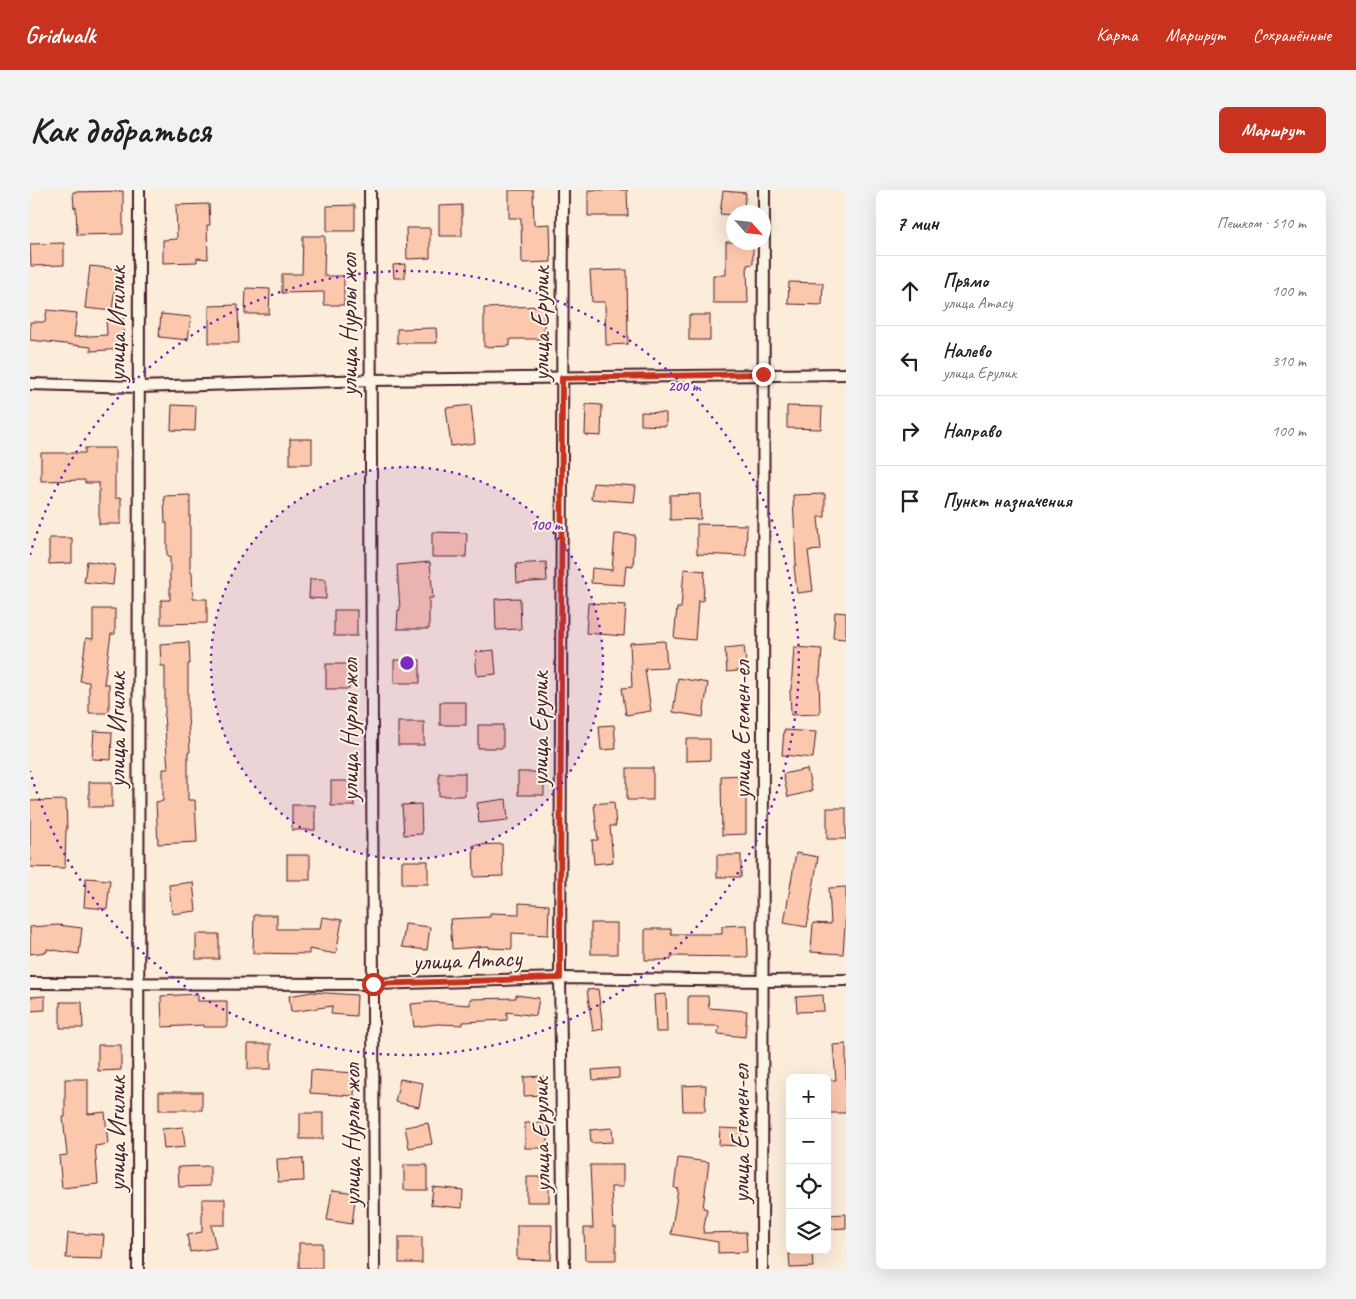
<!DOCTYPE html>
<html lang="ru">
<head>
<meta charset="utf-8">
<style>
  :root { --surface:#fff; --page:#f2f2f2; --text:#202124; --muted:#757577; --line:#e0e0e0; --accent:#c8321e }
  body { margin:0; font-family:Caveat,sans-serif; background:var(--page); color:var(--text) }
  .controls { position:absolute; right:15px; bottom:15px; display:grid; overflow:hidden; border-radius:8px; box-shadow:0 5px 20px #0002 }
  .controls button { width:45px; height:45px; display:grid; place-items:center; padding:0; border:0; border-bottom:1px solid var(--line); background:var(--surface); color:var(--text); font:25px sans-serif }
  .compass { position:absolute; left:696px; top:15px; width:45px; height:45px; border-radius:50%; background:var(--surface); box-shadow:0 5px 20px #0002; rotate:117deg }
  .stop { position:absolute; width:15px; height:15px; margin:-11px; border:4px solid #c8321e; border-radius:50%; background:#fff }
  .stop.end { background:#c8321e; border-color:#fff; box-shadow:0 1px 5px #0008 }
  .list { margin:0; padding:0; list-style:none }
  h2 { display:flex; justify-content:space-between; align-items:center; height:65px; margin:0; padding:0 20px; font-size:21px }
  h2 small { font-size:16px; font-weight:400; color:var(--muted) }
  .list li { display:grid; grid-template-columns:32px 1fr auto; gap:15px; align-items:center; box-sizing:border-box; height:70px; padding:0 20px; border-top:1px solid var(--line) }
  .list b { display:block; font-size:19px; white-space:nowrap }
  .list p { margin:0; font-size:16px; white-space:nowrap; color:var(--muted) }
  .list em { font-size:16px; font-style:normal; color:var(--muted) }
  .icon { flex:none; width:28px; height:28px; fill:none; stroke:currentColor; stroke-width:2; stroke-linecap:round; stroke-linejoin:round }
  .map { position:relative; flex:none; width:816px; height:1079px; overflow:hidden; border-radius:8px }
  header { display:flex; align-items:center; gap:30px; box-sizing:border-box; height:70px; padding:0 25px; background:var(--accent); color:#fff }
  header strong { font-size:24px }
  nav { display:flex; gap:28px; margin-inline-start:auto; font-size:18px }
  .intro { display:flex; align-items:center; justify-content:space-between; box-sizing:border-box; height:120px; padding:0 30px }
  h1 { margin:0; font-size:35px }
  .button { padding:12px 22px; border-radius:8px; background:var(--accent); color:#fff; font-size:18px; font-weight:700 }
  main { display:flex; gap:30px; padding:0 30px }
  aside { flex:1; background:var(--surface); border-radius:8px; box-shadow:0 5px 20px #0002 }
  .map>svg:first-child { display:block }
  .building { fill:#fbc7ad; stroke:#4a1f2b }
  .lines { fill:none; stroke-linecap:round; stroke-linejoin:round }
  .minor-casing { stroke:#4a1f2b; stroke-width:14 }
  .minor { stroke:#fcf5e5; stroke-width:10 }
  .route { stroke:#c8321e; stroke-width:6 }
  .ring { fill:none; stroke:#7b2cbf; stroke-width:2.5; stroke-dasharray:2.5 5 }
  .labels { text-anchor:middle; dominant-baseline:central; stroke-width:4; stroke-linejoin:round; paint-order:stroke }
  .street-label { font-size:25px; fill:#4a1f2b; stroke:#fcf5e5 }
  .centre { fill:#7b2cbf; stroke:#fcf5e5; stroke-width:2.5 }
  .ring-label { font-size:15px; text-anchor:middle; font-weight:bold; fill:#7b2cbf; stroke:#fcf5e5; stroke-width:4; stroke-linejoin:round; paint-order:stroke }
</style>
</head>
<body>
<header>
<strong>Gridwalk</strong>
<nav><a>Карта</a><a>Маршрут</a><a>Сохранённые</a></nav>
</header>
<div class="intro"><h1>Как добраться</h1><a class="button">Маршрут</a></div>
<main>
<div class="map">
<svg width="816" height="1079" viewBox="0 0 816 1079">
  <rect width="100%" height="100%" fill="#fcecda"/>
  <filter id="ink" filterUnits="userSpaceOnUse"><feTurbulence type="fractalNoise" baseFrequency=".02" numOctaves="2"/><feDisplacementMap in="SourceGraphic" scale="10" xChannelSelector="R" yChannelSelector="G"/><feConvolveMatrix kernelMatrix="1 2 1 2 8 2 1 2 1" color-interpolation-filters="sRGB"/></filter>
  <g filter="url(#ink)">
    <!-- building -->
    <g class="building">
      <polygon points="479,0 503,0 504,35 520,34 521,72 492,73 491,28 479,28"/>
      <polygon points="558,0 597,0 598,26 558,26"/>
      <polygon points="93,1 93,44 47,45 46,17 44,18 43,2"/>
      <polygon points="693,1 716,3 713,22 704,22 704,25 690,24"/>
      <polygon points="179,14 180,35 177,35 178,69 167,68 167,72 133,73 133,50 147,49 146,15"/>
      <polygon points="325,15 325,41 297,41 297,16"/>
      <polygon points="432,15 432,46 409,46 409,16"/>
      <polygon points="376,38 400,38 400,68 377,69"/>
      <polygon points="273,46 295,46 294,86 314,86 314,115 294,115 294,102 252,103 252,84 272,84"/>
      <polygon points="696,52 723,52 723,74 717,75 718,113 683,113 683,85 696,85"/>
      <polygon points="34,53 34,75 1,76 0,54"/>
      <polygon points="375,74 375,88 364,88 363,75"/>
      <polygon points="60,76 87,79 82,121 55,118"/>
      <polygon points="597,80 598,154 576,155 575,112 562,112 560,81"/>
      <polygon points="759,92 793,93 792,115 758,114"/>
      <polygon points="216,98 240,99 239,124 215,124"/>
      <polygon points="208,115 209,153 179,153 179,116"/>
      <polygon points="514,116 514,149 480,149 480,156 454,157 454,118"/>
      <polygon points="17,120 47,123 44,147 77,145 76,129 93,128 94,159 61,161 61,157 0,150 0,132 15,132"/>
      <polygon points="131,124 161,127 158,150 129,147"/>
      <rect x="659" y="125" width="21" height="25"/>
      <polygon points="406,138 407,153 367,153 367,139"/>
      <polygon points="556,214 572,215 571,246 555,245"/>
      <polygon points="142,215 166,216 165,241 141,240"/>
      <polygon points="441,215 445,253 421,256 416,218"/>
      <polygon points="757,216 792,217 791,239 757,238"/>
      <polygon points="611,222 636,223 636,236 611,235"/>
      <rect x="260" y="249" width="22" height="25"/>
      <polygon points="55,258 85,258 85,308 91,308 91,334 69,334 69,293 55,293 55,290 11,291 11,263 55,263"/>
      <polygon points="563,293 606,296 604,312 561,309"/>
      <polygon points="670,304 671,329 640,330 640,305"/>
      <polygon points="795,304 795,327 788,327 791,360 778,361 783,401 767,403 764,376 766,375 763,305"/>
      <polygon points="160,305 160,382 162,382 163,409 177,409 177,433 131,434 131,410 140,410 140,367 137,367 137,333 135,333 134,306"/>
      <polygon points="667,334 717,335 716,366 667,364"/>
      <polygon points="402,342 437,343 436,367 402,367"/>
      <polygon points="585,344 605,345 603,376 596,375 594,395 561,393 562,378 582,380"/>
      <polygon points="19,348 42,348 42,373 19,374"/>
      <polygon points="57,371 85,375 83,395 54,392"/>
      <polygon points="400,372 403,408 399,408 399,439 367,439 368,420 370,420 367,375"/>
      <polygon points="516,372 517,391 487,393 486,374"/>
      <polygon points="654,379 675,381 673,411 668,411 665,450 644,448 647,418 651,418"/>
      <polygon points="280,389 296,389 296,409 279,408"/>
      <polygon points="490,408 491,439 466,440 465,409"/>
      <polygon points="558,413 596,415 594,446 556,443"/>
      <polygon points="63,419 85,419 85,444 81,444 74,494 79,494 79,523 59,523 59,492 50,491 56,448 63,449"/>
      <rect x="304" y="420" width="23" height="26"/>
      <polygon points="805,422 816,423 816,449 803,448"/>
      <polygon points="635,451 637,478 615,479 621,521 596,525 592,498 602,497 600,453"/>
      <polygon points="159,452 160,474 158,474 158,526 160,562 158,562 158,610 165,610 167,652 128,654 126,612 133,611 133,579 138,579 134,525 135,524 135,476 131,476 130,454"/>
      <polygon points="714,456 717,480 697,482 695,458"/>
      <polygon points="764,457 792,459 790,487 789,487 790,524 761,525 760,500 761,500"/>
      <polygon points="464,460 466,484 447,486 445,462"/>
      <rect x="364" y="470" width="26" height="23"/>
      <rect x="296" y="474" width="23" height="25"/>
      <polygon points="648,488 678,493 673,527 643,522"/>
      <rect x="410" y="512" width="26" height="23"/>
      <rect x="368" y="532" width="26" height="23"/>
      <rect x="448" y="535" width="25" height="23"/>
      <polygon points="584,535 586,559 571,560 569,536"/>
      <polygon points="754,540 786,542 783,568 752,565"/>
      <polygon points="64,541 82,542 81,570 62,569"/>
      <polygon points="656,549 680,549 680,570 656,571"/>
      <rect x="597" y="578" width="26" height="32"/>
      <polygon points="777,579 782,601 758,607 753,584"/>
      <rect x="488" y="582" width="26" height="23"/>
      <rect x="409" y="583" width="26" height="23"/>
      <polygon points="716,585 716,644 692,645 691,586"/>
      <rect x="301" y="591" width="23" height="25"/>
      <rect x="59" y="592" width="23" height="25"/>
      <polygon points="476,609 478,630 449,633 447,613"/>
      <polygon points="36,610 37,640 36,640 35,678 0,677 0,611"/>
      <polygon points="584,612 586,636 580,636 583,672 564,674 562,650 568,650 564,614"/>
      <polygon points="391,614 392,644 374,645 372,615"/>
      <rect x="262" y="615" width="23" height="25"/>
      <rect x="797" y="618" width="19" height="31"/>
      <polygon points="472,654 473,686 444,687 443,655"/>
      <polygon points="766,663 788,667 777,737 754,733"/>
      <rect x="257" y="665" width="23" height="25"/>
      <rect x="687" y="665" width="24" height="22"/>
      <rect x="372" y="671" width="26" height="23"/>
      <polygon points="56,688 80,690 77,719 54,717"/>
      <polygon points="163,692 166,721 142,724 139,695"/>
      <polygon points="816,697 816,723 813,764 781,762 783,733 801,734 799,698"/>
      <polygon points="489,713 519,715 518,745 482,743 482,759 459,758 459,756 422,759 420,729 460,727 460,723 489,724"/>
      <polygon points="224,725 247,725 247,739 290,739 292,727 312,730 306,764 279,759 279,764 223,763"/>
      <rect x="561" y="733" width="26" height="31"/>
      <polygon points="375,734 400,737 397,760 372,757"/>
      <polygon points="28,735 52,738 49,764 17,759 17,762 0,764 0,737"/>
      <polygon points="717,735 718,767 641,766 641,770 615,770 615,739 641,739 641,744 692,744 692,736"/>
      <rect x="166" y="744" width="23" height="25"/>
      <polygon points="568,799 573,839 563,841 557,800"/>
      <polygon points="282,802 327,805 326,826 301,824 302,816 261,822 259,806"/>
      <polygon points="168,804 168,811 197,811 197,837 174,837 174,835 132,837 131,806"/>
      <polygon points="636,804 637,842 626,842 624,805"/>
      <polygon points="486,805 509,808 506,826 477,822 477,830 433,832 433,835 407,834 384,837 381,814 401,812 440,815 440,809 486,808"/>
      <polygon points="793,805 794,821 767,822 766,807"/>
      <polygon points="15,806 15,820 0,821 0,807"/>
      <polygon points="658,806 678,806 679,818 717,821 715,847 688,844 689,836 658,836"/>
      <polygon points="30,812 52,812 53,838 30,838"/>
      <rect x="218" y="854" width="23" height="25"/>
      <polygon points="816,854 816,923 798,923 798,890 806,890 803,855"/>
      <polygon points="68,855 91,855 91,880 68,881"/>
      <polygon points="589,878 589,888 563,890 562,880"/>
      <polygon points="281,880 325,883 324,906 280,903"/>
      <polygon points="513,886 514,905 494,906 494,887"/>
      <polygon points="35,889 58,889 58,924 75,922 78,954 65,956 68,994 32,998 29,966 37,965 33,927 35,927"/>
      <polygon points="370,889 393,893 389,917 365,912"/>
      <polygon points="676,895 675,921 653,921 652,896"/>
      <rect x="129" y="902" width="43" height="18"/>
      <rect x="270" y="923" width="23" height="26"/>
      <polygon points="398,933 402,954 379,958 375,937"/>
      <rect x="495" y="933" width="23" height="25"/>
      <polygon points="153,937 155,957 134,959 132,939"/>
      <polygon points="582,938 583,952 561,953 560,940"/>
      <polygon points="690,938 712,939 711,956 689,955"/>
      <polygon points="273,968 274,991 248,992 247,969"/>
      <polygon points="648,968 679,972 673,1018 677,1019 673,1043 716,1042 717,1062 688,1063 688,1052 641,1044 648,999 644,998"/>
      <rect x="374" y="975" width="23" height="25"/>
      <polygon points="560,975 593,975 593,997 581,997 583,1037 586,1037 586,1070 555,1070 554,1038 563,1038"/>
      <polygon points="180,976 180,996 149,997 148,977"/>
      <rect x="497" y="987" width="22" height="25"/>
      <polygon points="403,997 433,1000 432,1018 401,1015"/>
      <polygon points="302,1000 326,1003 322,1034 297,1030"/>
      <polygon points="172,1009 195,1009 195,1035 181,1035 186,1058 160,1062 157,1045 172,1042"/>
      <polygon points="816,1024 816,1038 797,1039 797,1025"/>
      <polygon points="487,1035 522,1035 521,1070 487,1069"/>
      <polygon points="38,1043 74,1045 72,1069 36,1068"/>
      <rect x="369" y="1047" width="23" height="26"/>
      <rect x="269" y="1053" width="23" height="25"/>
      <polygon points="782,1063 783,1077 760,1078 759,1064"/>
    </g>
    <g class="lines">
      <defs>
        <g id="minor">
          <polyline points="340,0 344,1079"/>
          <polyline points="533,0 530,788 534,1079"/>
          <polyline points="0,194 108,197 340,190 816,184"/>
          <polyline points="0,793 343,794 530,788 733,791 816,790"/>
          <polyline points="108,1079 109,0"/>
          <polyline points="732,1079 734,0"/>
        </g>
      </defs>
      <!-- minor casing -->
      <use href="#minor" class="minor-casing"/>
      <!-- minor -->
      <use href="#minor" class="minor"/>
    </g>
  </g>
  <g class="lines" filter="url(#ink)">
    <!-- route -->
    <polyline class="route" points="343,794 530,788 532,188 733,184"/>
  </g>
  <!-- distance rings -->
  <circle cx="377" cy="473" r="196" fill="#7b2cbf" fill-opacity=".12"/>
  <g class="ring">
    <circle cx="377" cy="473" r="196"/>
    <path d="M0 365A392 392 0 1 1 0 581"/>
  </g>
  <g class="labels">
    <!-- street labels -->
    <g class="street-label">
      <text transform="translate(87 134) rotate(-90)">улица Игилик</text>
      <text transform="translate(511 134) rotate(-90)">улица Ерулик</text>
      <text transform="translate(319 135) rotate(-90)">улица Нурлы жол</text>
      <text transform="translate(510 539) rotate(-90)">улица Ерулик</text>
      <text transform="translate(87 540) rotate(-90)">улица Игилик</text>
      <text transform="translate(320 540) rotate(-90)">улица Нурлы жол</text>
      <text transform="translate(712 540) rotate(-90)">улица Егемен-ел</text>
      <text transform="translate(437 770) rotate(-2)">улица Атасу</text>
      <text transform="translate(87 944) rotate(-90)">улица Игилик</text>
      <text transform="translate(711 944) rotate(-90)">улица Егемен-ел</text>
      <text transform="translate(322 945) rotate(-90)">улица Нурлы жол</text>
      <text transform="translate(511 945) rotate(-91)">улица Ерулик</text>
    </g>
  </g>
  <circle cx="377" cy="473" r="8" class="centre"/>
  <g class="ring-label">
    <text x="654" y="201">200 m</text>
    <text x="516" y="340">100 m</text>
  </g>
</svg>
<div class="controls">
<button>+</button>
<button>−</button>
<button><svg class="icon" aria-label="locate" viewBox="0 0 24 24"><circle cx="12" cy="12" r="6"/><path d="M12 2v4M12 18v4M2 12h4M18 12h4"/></svg></button>
<button><svg class="icon" aria-label="layers" viewBox="0 0 24 24"><path d="M12 4l9 5-9 5-9-5zM3 14l9 5 9-5"/></svg></button>
</div>
<svg class="compass" viewBox="-18 -18 36 36"><path d="M0-13l5 13h-10z" fill="#e53935"/><path d="M0 13l5-13h-10z" fill="#757577"/></svg>
<div class="stop" style="left:343px;top:794px"></div>
<div class="stop end" style="left:733px;top:184px"></div>
</div>
<aside>
<h2>7 мин<small>Пешком · 510 m</small></h2>
<ul class="list">
<li><svg class="icon" aria-label="ahead" viewBox="0 0 24 24"><path d="M12 20V5M6 11l6-6 6 6"/></svg><div><b>Прямо</b><p>улица Атасу</p></div><em>100 m</em></li>
<li><svg class="icon" aria-label="left" viewBox="0 0 24 24"><path d="M17 20v-9H6M10 6l-5 5 5 5"/></svg><div><b>Налево</b><p>улица Ерулик</p></div><em>310 m</em></li>
<li><svg class="icon" aria-label="right" viewBox="0 0 24 24"><path d="M7 20v-9h11M14 6l5 5-5 5"/></svg><div><b>Направо</b></div><em>100 m</em></li>
<li><svg class="icon" aria-label="arrive" viewBox="0 0 24 24"><path d="M6 21V4h12l-3 4 3 4H6"/></svg><div><b>Пункт назначения</b></div></li>
</ul>
</aside>
</main>
</body>
</html>
